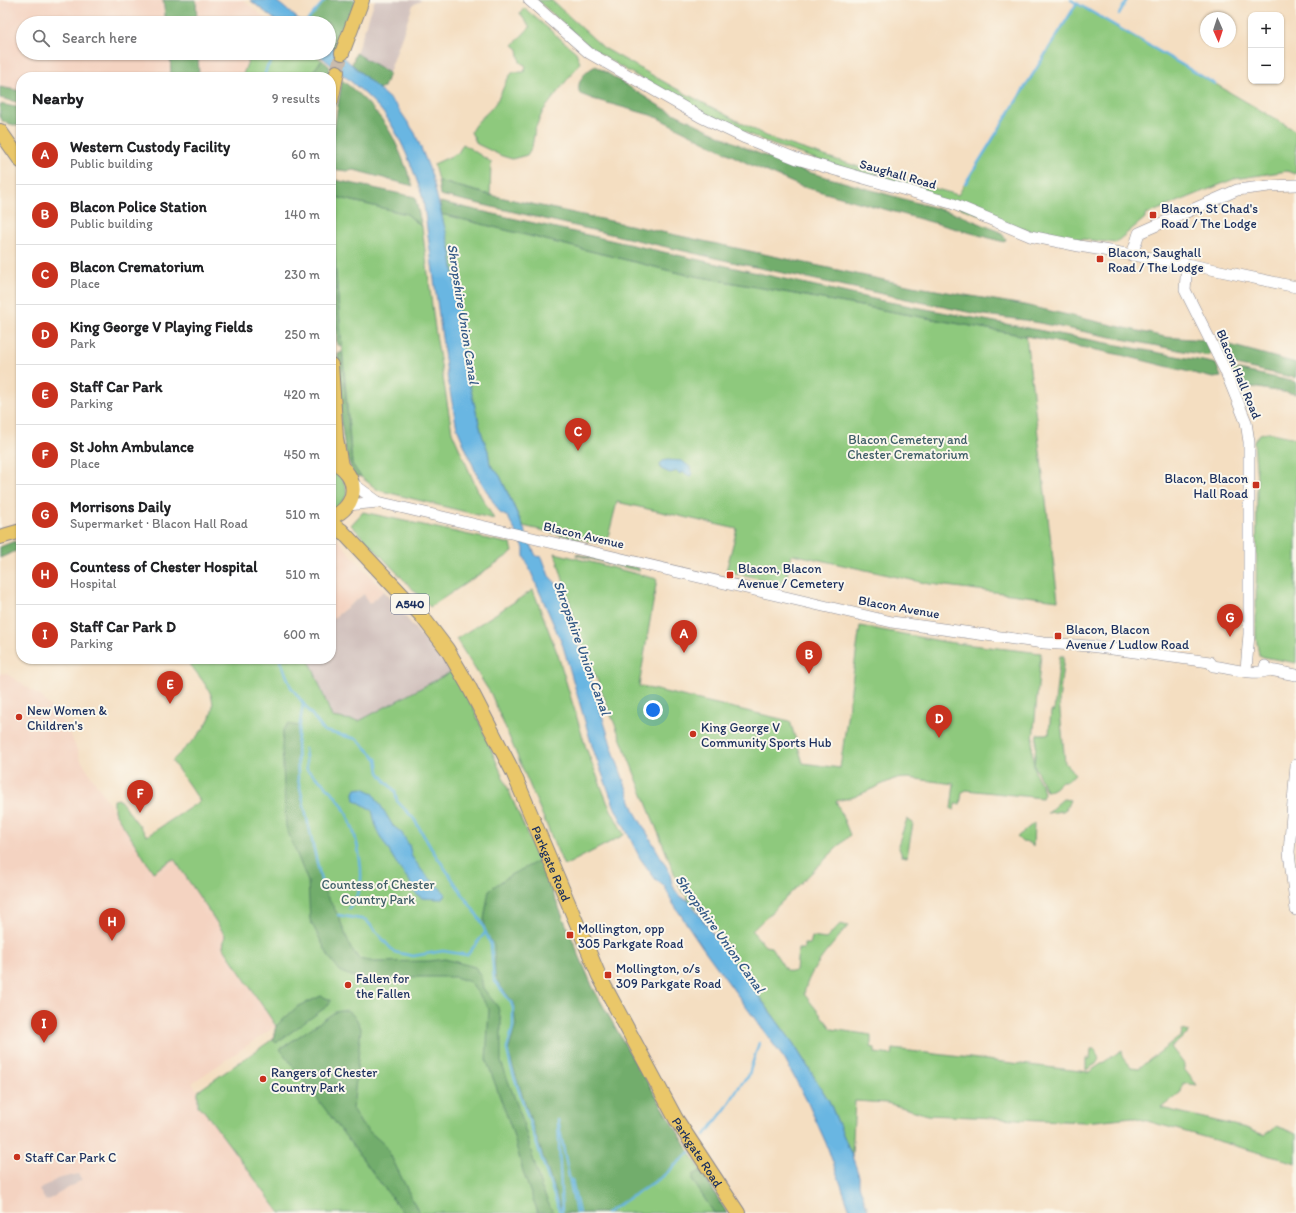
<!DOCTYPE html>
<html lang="en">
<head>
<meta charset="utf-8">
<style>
  :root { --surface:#fff; --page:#f6f6f6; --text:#202124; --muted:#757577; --line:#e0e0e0; --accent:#c8321e }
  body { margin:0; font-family:Itim,sans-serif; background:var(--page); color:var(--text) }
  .controls { position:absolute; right:12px; top:12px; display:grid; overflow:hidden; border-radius:8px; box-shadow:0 1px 3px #0004 }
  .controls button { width:36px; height:36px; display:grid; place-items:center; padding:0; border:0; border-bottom:1px solid var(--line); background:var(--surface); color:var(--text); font:20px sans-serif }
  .compass { position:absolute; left:1200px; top:12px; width:36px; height:36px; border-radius:50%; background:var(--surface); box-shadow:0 1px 3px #0004; rotate:177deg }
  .you { position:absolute; left:653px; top:710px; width:14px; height:14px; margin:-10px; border:3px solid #fff; border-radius:50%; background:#1a73e8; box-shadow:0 0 0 6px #1a73e833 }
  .badge { display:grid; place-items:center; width:26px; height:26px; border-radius:50%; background:var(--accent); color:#fff; font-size:13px; font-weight:700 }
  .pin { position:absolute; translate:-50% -33px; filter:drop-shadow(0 1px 2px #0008) }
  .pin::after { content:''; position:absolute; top:21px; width:14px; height:12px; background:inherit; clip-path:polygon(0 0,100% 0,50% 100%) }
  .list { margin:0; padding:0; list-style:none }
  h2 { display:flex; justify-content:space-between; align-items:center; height:52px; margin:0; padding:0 16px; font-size:17px }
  h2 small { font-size:13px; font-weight:400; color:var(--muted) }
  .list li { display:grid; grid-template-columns:26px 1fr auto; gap:12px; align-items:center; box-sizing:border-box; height:60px; padding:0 16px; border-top:1px solid var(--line) }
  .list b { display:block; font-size:15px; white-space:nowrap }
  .list p { margin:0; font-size:13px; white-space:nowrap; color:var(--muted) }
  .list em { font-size:13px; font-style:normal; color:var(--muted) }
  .icon { flex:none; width:22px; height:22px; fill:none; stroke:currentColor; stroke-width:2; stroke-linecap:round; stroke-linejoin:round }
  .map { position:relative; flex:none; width:1296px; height:1213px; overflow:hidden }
  .search { position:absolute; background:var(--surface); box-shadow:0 1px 3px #0004; left:16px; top:16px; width:320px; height:44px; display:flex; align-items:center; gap:10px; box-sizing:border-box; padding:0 14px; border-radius:22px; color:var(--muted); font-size:15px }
  .panel { position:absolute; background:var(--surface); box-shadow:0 1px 3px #0004; left:16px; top:72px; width:320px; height:592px; border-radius:16px }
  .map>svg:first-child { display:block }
  .built { fill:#f4d3c1 }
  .industrial { fill:#d0c0bc }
  .green { fill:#8ec97d; stroke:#547c6e }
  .forest { fill:#72ad6c; stroke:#466e65 }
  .water { fill:#69b6e2; stroke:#4272a0 }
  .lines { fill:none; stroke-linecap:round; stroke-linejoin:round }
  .stream { stroke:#69b6e2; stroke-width:2.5 }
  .primary-tunnel { stroke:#c9bbad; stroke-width:14; stroke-dasharray:14 7; stroke-linecap:butt }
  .tertiary-casing { stroke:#888690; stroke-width:12 }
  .primary-casing { stroke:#888690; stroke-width:16 }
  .tertiary { stroke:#fff; stroke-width:11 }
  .primary { stroke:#eac769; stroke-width:14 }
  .poi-dot { fill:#c8321e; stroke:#fbf7ec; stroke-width:1.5 }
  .labels { text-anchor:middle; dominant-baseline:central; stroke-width:4; stroke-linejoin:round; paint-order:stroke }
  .shield { fill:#fbf7ec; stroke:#5e6b89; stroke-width:1 }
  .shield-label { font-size:12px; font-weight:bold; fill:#1b2f5e }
  .street-label { font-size:13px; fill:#1b2f5e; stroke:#fbf7ec }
  .poi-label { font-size:13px; fill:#1b2f5e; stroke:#fbf7ec; text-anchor:start }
  .park-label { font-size:13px; fill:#3e5d67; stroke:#fbf7ec }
  .water-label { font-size:14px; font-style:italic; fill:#325886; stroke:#fbf7ec }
</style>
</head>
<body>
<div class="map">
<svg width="1296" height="1213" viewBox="0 0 1296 1213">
  <rect width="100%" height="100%" fill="#fbf7ec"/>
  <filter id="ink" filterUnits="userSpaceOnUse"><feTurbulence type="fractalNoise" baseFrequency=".025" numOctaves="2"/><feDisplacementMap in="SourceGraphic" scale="8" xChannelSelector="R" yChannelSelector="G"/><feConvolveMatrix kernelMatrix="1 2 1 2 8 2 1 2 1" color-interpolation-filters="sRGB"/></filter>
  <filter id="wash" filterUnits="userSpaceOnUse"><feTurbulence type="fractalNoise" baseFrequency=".012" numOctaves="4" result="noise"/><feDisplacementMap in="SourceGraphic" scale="16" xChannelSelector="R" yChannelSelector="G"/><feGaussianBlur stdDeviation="0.9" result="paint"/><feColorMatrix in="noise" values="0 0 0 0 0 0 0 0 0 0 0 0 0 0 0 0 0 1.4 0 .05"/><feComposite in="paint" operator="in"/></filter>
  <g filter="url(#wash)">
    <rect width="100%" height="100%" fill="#f4dec1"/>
    <!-- built -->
    <g class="built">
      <polygon points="0,0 243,0 271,23 23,23 23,53 251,53 242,77 21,77 21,91 0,87"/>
      <polygon points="336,538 384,591 369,604 363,594 331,620 331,542"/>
      <polygon points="0,673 7,674 42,697 70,733 81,760 153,872 173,859 225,935 223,947 276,1026 192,1083 198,1091 198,1106 204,1111 280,1213 0,1213"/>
    </g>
    <!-- industrial -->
    <g class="industrial">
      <polygon points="375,0 422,0 413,5 389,73 356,53"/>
      <polygon points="384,591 451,672 359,721 332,717 312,666 307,659 331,659 331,620 364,594 369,604"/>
      <polygon points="78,1174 82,1180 46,1201 39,1190 57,1179"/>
    </g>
    <!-- green -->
    <g class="green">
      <polygon points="537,0 551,0 604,48 675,88 772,139 862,168 958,195 1077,3 1296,131 1296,172 1295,174 1287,171 1234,179 1145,215 1145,218 1115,243 1082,239 1073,240 1041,235 771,144 700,112 621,67 590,47"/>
      <path d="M524 8 576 52 580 63 543 111 535 129 532 147 527 155 512 159 502 156 477 144 471 132C476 120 487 115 494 105 502 95 504 81 513 72H524L526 66 520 62 518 49 513 45 530 27 520 14Z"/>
      <polygon points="251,53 312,53 322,60 308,77 242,77"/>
      <polygon points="463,144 491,162 490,195 438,181 434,164 458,153"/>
      <polygon points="336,197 407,214 422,227 435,329 452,432 477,489 494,519 378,490 361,477 352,464 331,215 331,199"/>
      <polygon points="441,214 679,273 1026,336 1058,600 930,584 792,554 785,584 726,571 737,529 617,502 606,545 523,526 500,476 490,464 488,451 482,435 466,371 464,350 460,345 459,332 461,327 451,252"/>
      <polygon points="1267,432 1296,438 1296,663 1264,657 1259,655 1256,637 1257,479 1254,441 1260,434"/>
      <path d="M331 470C342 475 352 490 343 501 340 505 335 509 331 512Z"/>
      <polygon points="363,512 511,544 513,552 430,607 351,525"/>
      <path d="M555 553 657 579 639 686 790 721 803 763 840 768 860 626 946 642 1041 653 1032 751 1035 773 1041 784 1044 793 1042 798 966 790 962 793 960 804H955L954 810 951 809 954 784 908 778 894 779 854 797 836 801 850 835 752 931 765 946 771 947 786 970 792 972 796 970 798 949H804V944H810L812 937 826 939 840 924 848 926C832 946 809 968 804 994L832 1029 871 1035V1047L875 1048V1053L892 1055 893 1049 1089 1072 1122 1050 1123 1057 1131 1067 1139 1068 1181 1036 1182 1030 1190 1032 1171 1047 1184 1064V1069L1197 1085 1183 1083 1181 1092 1161 1108 1246 1128 1264 1135 1277 1126 1296 1134V1163L1133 1117 1085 1122 928 1115 887 1103 855 1101 852 1156 829 1101 793 1043 726 951 731 949 681 890 594 672 590 670Z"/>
      <polygon points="576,554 639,568 639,571 576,555"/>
      <polygon points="533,590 558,655 586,748 608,804 624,835 564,866 491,694 456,639"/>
      <path d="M1060 656H1064L1059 701 1065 763 1075 774 1067 781H1062C1057 786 1053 791 1046 791L1034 765 1037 734H1049L1051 711H1054Z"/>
      <path d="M186 659H307L312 666 332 717 359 721 451 672 473 707 593 988 628 1050 727 1213H280L204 1111 198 1106V1091L273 1039 276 1026 223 947 225 935 174 859 153 872 114 811V800L119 799 147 836 200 801 172 761C187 745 221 721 211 695 207 684 193 669 186 659Z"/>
      <polygon points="1063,799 1070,800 1066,809 1063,811 1047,813"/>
      <polygon points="907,819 913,823 907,857 902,856 898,845"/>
      <polygon points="1034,823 1033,847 1030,843 1022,842 1017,837"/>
      <polygon points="1091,1049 1095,1049 1099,1059 1096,1064 1086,1070 1086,1058 1090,1059"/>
    </g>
    <!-- forest -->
    <g class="forest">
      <polygon points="163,0 196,0 197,23 166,23"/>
      <polygon points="325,0 356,0 337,51 329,44 329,23 305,23"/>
      <polygon points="170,53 198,53 199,77 171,77"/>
      <polygon points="356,53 389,73 384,87 378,89 352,64"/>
      <polygon points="322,60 330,67 328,77 308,77"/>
      <path d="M596 66 661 107 750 150 801 170 960 215 1000 232 1006 239 1004 242 800 186 749 164 654 116 593 99 580 94C575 82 585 71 596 66Z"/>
      <path d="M342 80C364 98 386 119 397 146 403 159 408 173 413 186L354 170 347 171 331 169V150Z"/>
      <polygon points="0,87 21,91 21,103 0,98"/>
      <polygon points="0,104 21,108 21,127 3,122 0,116"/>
      <polygon points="331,179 415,197 422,227 407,214 336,197 331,199"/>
      <polygon points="438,181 490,195 912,286 1024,305 1165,337 1205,340 1211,354 1209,356 1024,320 977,314 741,264 440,195"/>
      <polygon points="440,202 878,300 1208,362 1216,364 1221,377 1213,378 1121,355 1026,336 679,273 441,214"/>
      <polygon points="331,215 342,347 337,344 331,275"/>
      <polygon points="1219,342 1296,363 1296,378 1226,363"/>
      <path d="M342 352 352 464 361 477 355 476C339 454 339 383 338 354Z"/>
      <polygon points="1230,368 1296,382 1296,394 1238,385"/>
      <polygon points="15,541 18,550 0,558 0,547"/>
      <polygon points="288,724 299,726 297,743 298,779 323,889 338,915 351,948 359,959 375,962 429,961 445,959 475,967 481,976 483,988 498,1007 501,1021 501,1062 521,1115 541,1187 553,1213 538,1213 524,1175 512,1130 486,1059 489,1009 470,982 455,977 393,977 386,983 367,982 341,972 329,957 310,920 308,882 286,827 282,747 283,730"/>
      <polygon points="539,861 593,988 628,1050 690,1152 662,1177 606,1213 562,1213 508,1052 516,1025 513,1002 500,986 495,975 494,945 485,933 484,920 489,890 512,874"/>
      <polygon points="321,996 331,1000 329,1005 276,1043 273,1039 276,1026 297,1007"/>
      <polygon points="347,1010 356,1018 361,1028 353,1110 362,1125 386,1146 419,1213 403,1213 280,1049 335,1012"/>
      <polygon points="700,1171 727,1213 714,1213 693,1181 693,1175"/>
    </g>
    <!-- water -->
    <g class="water">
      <polygon points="250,0 275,0 303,23 279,23"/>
      <path d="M329 44 396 105 415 133 431 173 451 252 461 328 459 332 460 345 464 350 466 371 482 435 488 451 490 464 500 476 536 556 542 557 549 576 555 582 564 598 568 615 572 621V630L580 649 582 660 589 673 612 748 635 812 670 873C671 884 676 897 688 900L793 1043 829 1101 852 1156 859 1176V1185L869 1213H851L826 1143 807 1101 785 1060 703 948 672 902 665 887 656 880 640 858 615 808 593 749 563 646 524 556V548L508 517 500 513 478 477 457 428 448 381 423 199C415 173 399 131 381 110 362 89 338 71 317 53H329Z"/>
      <polygon points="667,460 682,461 690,467 692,474 690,476 682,472 680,474 677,471 670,473 661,469 660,464 663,461"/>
      <polygon points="363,788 373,793 393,826 401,832 409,845 412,857 423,872 445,893 444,897 440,899 422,898 416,894 409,880 400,869 377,831 372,810 355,800 354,793 356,789"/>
    </g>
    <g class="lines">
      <!-- stream -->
      <g class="stream">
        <polyline points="1071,0 1215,84"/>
        <polyline points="1119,14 1127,0"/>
        <polyline points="306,22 325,0"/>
        <polyline points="264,77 267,67 278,53"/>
        <polyline points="965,184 1077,3"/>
        <polyline points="280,659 291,687 324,731 357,739 377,759 379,772 386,782 395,791 397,801 414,819 431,848 481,921 491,945 494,980 511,1002 513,1008 513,1027 507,1049 511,1067 560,1213"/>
        <polyline points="303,704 297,743 298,779 323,889"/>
        <path d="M305 749 307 770C320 780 333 791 342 805 354 825 362 857 361 880 361 891 355 899 349 908"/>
        <polyline points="338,915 366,920 394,952 413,956 443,951 467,955 485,933"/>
        <polyline points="705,1135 726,1108 741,1084 748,1077 759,1043"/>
        <polyline points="572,1180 579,1213"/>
        <polyline points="562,1213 558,1120 576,1213"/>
        <polyline points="606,1213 662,1177 690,1152"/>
      </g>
    </g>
  </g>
  <g filter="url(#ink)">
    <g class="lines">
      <!-- primary-tunnel -->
      <polyline class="primary-tunnel" points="337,72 342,53"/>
      <defs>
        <g id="tertiary">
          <polyline points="529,0 589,53 701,117 745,138 797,159 951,203 1030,236 1079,246 1187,264 1296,287"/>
          <polyline points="1132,255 1139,233 1237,190 1269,186 1296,185"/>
          <polyline points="1187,264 1185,290 1225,370 1246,422 1249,442 1249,634 1246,670"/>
          <polyline points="352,483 378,502"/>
          <path d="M348 505 378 502 892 622 1044 643 1090 646 1210 662 1213 666C1230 668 1254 676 1270 670"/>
          <polyline points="1265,666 1270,670 1296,675"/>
          <polyline points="1296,765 1289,852 1296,910"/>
        </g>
        <g id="primary">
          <polyline points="342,53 362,0"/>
          <polyline points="331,101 337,72"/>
          <polyline points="0,131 21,161"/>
          <polyline points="331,365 336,438 341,466"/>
          <path d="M331 517C359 507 360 474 333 462"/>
          <path id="s1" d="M331 524 341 530 421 615 447 649 468 685 513 772 599 976 676 1119 738 1213"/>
          <polyline points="0,537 21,531"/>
        </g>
      </defs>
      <!-- tertiary casing -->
      <use href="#tertiary" class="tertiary-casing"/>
      <!-- primary casing -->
      <use href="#primary" class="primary-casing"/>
      <!-- tertiary -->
      <use href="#tertiary" class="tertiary"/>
      <!-- primary -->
      <use href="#primary" class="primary"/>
    </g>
  </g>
  <!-- markers -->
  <g class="poi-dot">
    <rect x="1149" y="211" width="8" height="8" rx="2"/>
    <rect x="1096" y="255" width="8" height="8" rx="2"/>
    <rect x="1252" y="481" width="8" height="8" rx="2"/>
    <rect x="726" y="571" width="8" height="8" rx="2"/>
    <rect x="1054" y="632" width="8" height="8" rx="2"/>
    <circle cx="19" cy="717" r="4"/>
    <circle cx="693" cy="734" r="4"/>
    <rect x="566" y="931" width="8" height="8" rx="2"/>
    <rect x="604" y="971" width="8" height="8" rx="2"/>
    <circle cx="348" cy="985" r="4"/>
    <circle cx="263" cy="1079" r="4"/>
    <circle cx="17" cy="1157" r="4"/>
  </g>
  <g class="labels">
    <!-- shield labels -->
    <rect class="shield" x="391" y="594" width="38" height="20" rx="3"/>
    <g class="shield-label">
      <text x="410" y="604">A540</text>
    </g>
    <!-- street labels -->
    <g class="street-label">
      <text transform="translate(898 174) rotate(16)">Saughall Road</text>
      <text transform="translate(1239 374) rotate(67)">Blacon Hall Road</text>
      <text transform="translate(584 535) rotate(13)">Blacon Avenue</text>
      <text transform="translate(899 607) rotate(10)">Blacon Avenue</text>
      <text stroke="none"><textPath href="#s1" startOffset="410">Parkgate Road</textPath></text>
      <text stroke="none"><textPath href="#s1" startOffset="734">Parkgate Road</textPath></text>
    </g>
    <!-- poi labels -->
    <g class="poi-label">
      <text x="1161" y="208">Blacon, St Chad's<tspan x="1161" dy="15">Road / The Lodge</tspan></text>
      <text x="1108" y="252">Blacon, Saughall<tspan x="1108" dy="15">Road / The Lodge</tspan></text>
      <text x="1248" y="478" text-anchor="end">Blacon, Blacon<tspan x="1248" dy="15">Hall Road</tspan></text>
      <text x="738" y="568">Blacon, Blacon<tspan x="738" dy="15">Avenue / Cemetery</tspan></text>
      <text x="1066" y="629">Blacon, Blacon<tspan x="1066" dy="15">Avenue / Ludlow Road</tspan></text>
      <text x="27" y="710">New Women &amp;<tspan x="27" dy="15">Children's</tspan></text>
      <text x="701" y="727">King George V<tspan x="701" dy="15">Community Sports Hub</tspan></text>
      <text x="578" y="928">Mollington, opp<tspan x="578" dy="15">305 Parkgate Road</tspan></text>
      <text x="616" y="968">Mollington, o/s<tspan x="616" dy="15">309 Parkgate Road</tspan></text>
      <text x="356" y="978">Fallen for<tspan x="356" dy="15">the Fallen</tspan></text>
      <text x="271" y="1072">Rangers of Chester<tspan x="271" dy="15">Country Park</tspan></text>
      <text x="25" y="1157">Staff Car Park C</text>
    </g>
    <!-- park labels -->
    <g class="park-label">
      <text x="908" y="439">Blacon Cemetery and<tspan x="908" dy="15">Chester Crematorium</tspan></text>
      <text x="378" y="884">Countess of Chester<tspan x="378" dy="15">Country Park</tspan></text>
    </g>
    <!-- water labels -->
    <g class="water-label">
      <text transform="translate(463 314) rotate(81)">Shropshire Union Canal</text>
      <text transform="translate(582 648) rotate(70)">Shropshire Union Canal</text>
      <text transform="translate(720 934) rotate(54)">Shropshire Union Canal</text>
    </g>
  </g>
</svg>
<div class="controls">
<button>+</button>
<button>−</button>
</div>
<svg class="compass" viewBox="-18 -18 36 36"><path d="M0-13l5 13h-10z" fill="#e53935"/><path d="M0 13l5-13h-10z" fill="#757577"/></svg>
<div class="you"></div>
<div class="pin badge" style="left:684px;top:653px">A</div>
<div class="pin badge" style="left:809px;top:674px">B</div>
<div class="pin badge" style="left:578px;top:451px">C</div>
<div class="pin badge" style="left:939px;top:738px">D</div>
<div class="pin badge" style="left:170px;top:704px">E</div>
<div class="pin badge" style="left:140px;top:813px">F</div>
<div class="pin badge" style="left:1230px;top:637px">G</div>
<div class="pin badge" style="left:112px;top:941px">H</div>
<div class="pin badge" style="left:44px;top:1043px">I</div>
<div class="search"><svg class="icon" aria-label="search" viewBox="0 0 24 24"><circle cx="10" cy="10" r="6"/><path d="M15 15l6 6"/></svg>Search here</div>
<section class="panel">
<h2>Nearby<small>9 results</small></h2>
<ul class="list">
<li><span class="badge">A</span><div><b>Western Custody Facility</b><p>Public building</p></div><em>60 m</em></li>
<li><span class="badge">B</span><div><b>Blacon Police Station</b><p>Public building</p></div><em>140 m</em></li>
<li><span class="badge">C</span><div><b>Blacon Crematorium</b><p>Place</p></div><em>230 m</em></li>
<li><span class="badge">D</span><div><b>King George V Playing Fields</b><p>Park</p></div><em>250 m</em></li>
<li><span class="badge">E</span><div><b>Staff Car Park</b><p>Parking</p></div><em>420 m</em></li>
<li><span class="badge">F</span><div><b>St John Ambulance</b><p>Place</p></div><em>450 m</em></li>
<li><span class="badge">G</span><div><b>Morrisons Daily</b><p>Supermarket · Blacon Hall Road</p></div><em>510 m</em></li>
<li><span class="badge">H</span><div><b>Countess of Chester Hospital</b><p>Hospital</p></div><em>510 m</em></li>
<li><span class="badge">I</span><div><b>Staff Car Park D</b><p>Parking</p></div><em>600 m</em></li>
</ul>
</section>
</div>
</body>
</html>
